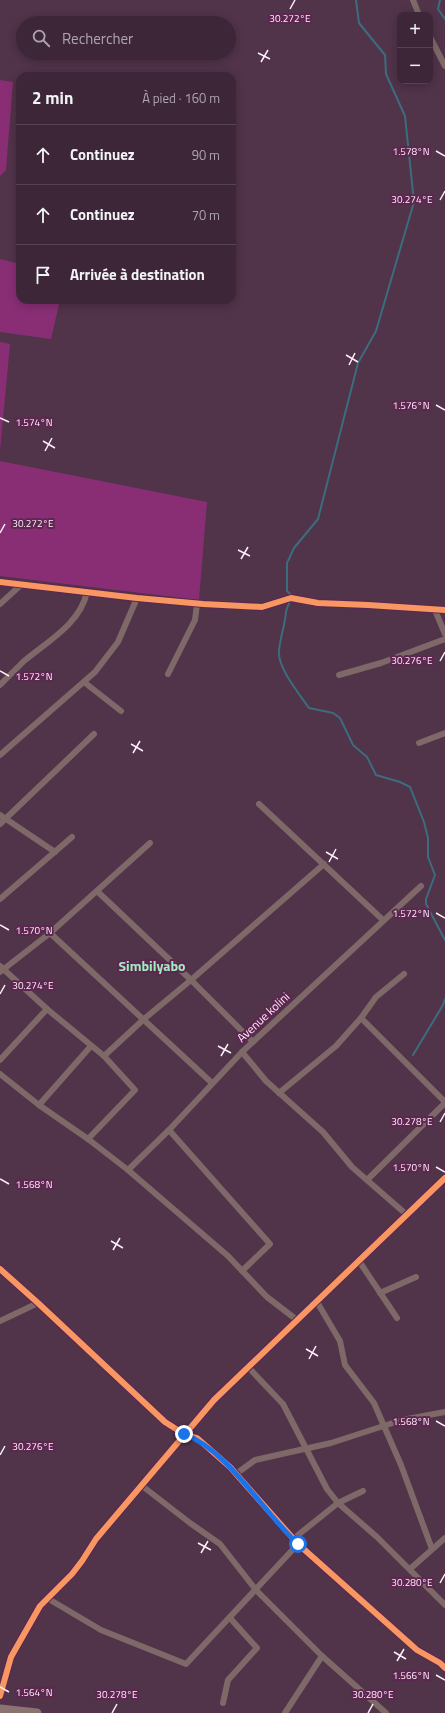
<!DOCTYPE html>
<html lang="fr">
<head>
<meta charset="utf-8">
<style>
  :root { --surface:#3d2638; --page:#442e40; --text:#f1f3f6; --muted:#ada5ae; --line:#564353 }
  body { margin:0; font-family:"Titillium Web",sans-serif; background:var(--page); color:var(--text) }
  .controls { position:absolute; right:12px; top:12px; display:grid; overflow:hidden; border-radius:8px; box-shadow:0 2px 10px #0003 }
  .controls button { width:36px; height:36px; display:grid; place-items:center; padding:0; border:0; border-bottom:1px solid var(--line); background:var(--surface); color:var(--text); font:20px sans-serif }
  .stop { position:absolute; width:12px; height:12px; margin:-9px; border:3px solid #1a73e8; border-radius:50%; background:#fff }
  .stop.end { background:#1a73e8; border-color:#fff; box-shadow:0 1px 4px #0008 }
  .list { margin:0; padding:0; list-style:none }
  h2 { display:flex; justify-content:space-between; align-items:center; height:52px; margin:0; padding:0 16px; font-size:17px }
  h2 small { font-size:13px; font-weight:400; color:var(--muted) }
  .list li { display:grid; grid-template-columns:26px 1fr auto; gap:12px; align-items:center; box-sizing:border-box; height:60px; padding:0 16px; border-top:1px solid var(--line) }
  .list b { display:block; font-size:15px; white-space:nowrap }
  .list em { font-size:13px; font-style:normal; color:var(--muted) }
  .icon { flex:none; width:22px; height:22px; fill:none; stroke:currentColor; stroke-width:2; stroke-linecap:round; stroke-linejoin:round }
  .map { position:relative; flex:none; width:445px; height:1713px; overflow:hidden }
  .search { position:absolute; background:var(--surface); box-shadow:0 2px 10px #0003; left:16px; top:16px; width:220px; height:44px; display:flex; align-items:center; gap:10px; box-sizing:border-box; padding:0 14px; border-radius:22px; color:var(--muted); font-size:15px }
  .panel { position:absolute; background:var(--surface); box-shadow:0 2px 10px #0003; left:16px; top:72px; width:220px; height:232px; border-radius:12px }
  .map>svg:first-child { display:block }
  .green { fill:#892e75 }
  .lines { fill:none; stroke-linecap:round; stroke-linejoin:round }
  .stream { stroke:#3b6d7e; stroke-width:2 }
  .street { stroke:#7e6968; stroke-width:6 }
  .secondary { stroke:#8a7370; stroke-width:9 }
  .cycleway-casing { stroke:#5e2651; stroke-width:8 }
  .cycleway { stroke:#f99763; stroke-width:6 }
  .route { stroke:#1a73e8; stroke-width:5 }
  .ticks { fill:none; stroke:#fdeff9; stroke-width:1.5 }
  .labels { text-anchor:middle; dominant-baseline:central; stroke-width:4; stroke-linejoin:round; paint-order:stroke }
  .street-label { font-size:12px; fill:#fdeff9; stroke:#5e2651 }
  .quarter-label { font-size:14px; font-weight:bold; fill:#a0eec0; stroke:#5e2651 }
  .ticks-label { font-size:10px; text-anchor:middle; fill:#fdeff9; stroke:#5e2651; stroke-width:4; stroke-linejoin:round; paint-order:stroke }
</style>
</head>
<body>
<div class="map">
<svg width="445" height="1713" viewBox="0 0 445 1713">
  <rect width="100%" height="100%" fill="#51334a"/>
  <!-- green -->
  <g class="green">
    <polygon points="0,80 13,82 6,170 0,176"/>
    <polygon points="0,259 20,264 20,300 60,300 51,339 0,332"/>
    <polygon points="0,342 10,344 0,451"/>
    <polygon points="0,461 207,502 199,600 0,576"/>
  </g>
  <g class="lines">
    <!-- stream -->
    <g class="stream">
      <path d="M356 0 359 23 385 55 386 74 405 116 414 202 376 331 358 363 318 519 294 548 287 563V591L291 595C291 601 287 606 286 612 285 625 280 638 279 651 277 667 300 695 309 708L333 713 340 718 353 745 367 757 376 775 400 782 410 787 424 822 428 838V857L435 875 426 899V904L445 940"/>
      <polyline points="440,0 438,9 445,19"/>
      <polyline points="413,1055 443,1005 445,999"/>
    </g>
    <!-- street -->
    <g class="street">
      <polyline points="413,0 419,15"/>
      <polyline points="430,37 445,66"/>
      <polyline points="0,582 137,598 203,604 262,607 291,598 318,603 368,605 445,610"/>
      <polyline points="0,604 22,584"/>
      <polyline points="435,610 445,634"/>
      <polyline points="168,674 195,620 197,604"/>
      <polyline points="339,675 381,663 445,639"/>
      <polyline points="84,682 121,711"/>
      <path d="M0 685C8 677 16 669 24 661 48 641 80 624 87 592"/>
      <polyline points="419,743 445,733"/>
      <polyline points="0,755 95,672 118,642 137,598"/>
      <polyline points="259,804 383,920"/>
      <polyline points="0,815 55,852"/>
      <polyline points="0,824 94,734"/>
      <polyline points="97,891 191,980 253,1042"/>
      <polyline points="0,899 72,837"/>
      <polyline points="50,933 212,1083"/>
      <polyline points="0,966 47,1009 104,1056 135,1090 88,1139"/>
      <polyline points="0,972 50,933 150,843"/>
      <polyline points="361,1018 445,1102"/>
      <polyline points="242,1052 266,1081 323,1132 352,1167 407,1215"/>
      <polyline points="104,1056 144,1019 191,980 324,864"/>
      <polyline points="0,1060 47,1009"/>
      <polyline points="0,1074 39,1105 88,1139 128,1170 228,1256 267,1297 297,1320"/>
      <polyline points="279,1093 336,1046 361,1018 376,997 404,974"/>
      <polyline points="39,1105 91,1046"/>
      <polyline points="169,1130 270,1244 242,1271"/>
      <polyline points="128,1170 169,1130 242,1052 421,886"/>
      <polyline points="367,1180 445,1103"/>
      <polyline points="359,1261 397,1318"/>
      <polyline points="0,1269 38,1303 165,1422 184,1434 197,1438 230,1467 298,1544 417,1650 440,1663 445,1668"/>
      <polyline points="380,1293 416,1277"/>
      <polyline points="317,1302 340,1341 345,1365 374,1403 401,1465 432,1549"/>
      <polyline points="0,1321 38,1303"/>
      <polyline points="248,1367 283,1404 327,1489 338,1503 377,1537 445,1605"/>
      <polyline points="236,1474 255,1460 331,1443 402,1420 445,1412"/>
      <polyline points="141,1485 190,1523 220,1544 256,1590 322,1656 386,1713"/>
      <polyline points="293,1539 338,1503 363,1491"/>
      <polyline points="410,1569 445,1538"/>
      <polyline points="47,1598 101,1630 186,1664 298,1544"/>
      <polyline points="0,1696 11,1657 40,1606 72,1574 82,1561 96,1539 214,1400 445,1178"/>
      <polyline points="223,1703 228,1680 257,1648 230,1618"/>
      <polyline points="285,1713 322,1656"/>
    </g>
    <!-- secondary -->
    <polyline class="secondary" points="0,1709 37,1713"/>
    <defs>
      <g id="cycleway">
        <polyline points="0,582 137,598 203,604 262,607 291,598 318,603 368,605 445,610"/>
        <polyline points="0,1269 38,1303 165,1422 184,1434 197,1438 230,1467 298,1544 417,1650 440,1663 445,1668"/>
        <polyline points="0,1696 11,1657 40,1606 72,1574 82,1561 96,1539 214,1400 445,1178"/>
      </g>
    </defs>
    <!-- cycleway casing -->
    <use href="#cycleway" class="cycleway-casing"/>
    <!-- cycleway -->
    <use href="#cycleway" class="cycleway"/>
  </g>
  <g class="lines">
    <!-- route -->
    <path class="route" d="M184 1434C228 1450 263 1512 298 1544"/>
  </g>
  <!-- ticks -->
  <path class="ticks" d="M290 9 295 0M258 53 270 59M261 62 268 50M436 151 445 156M440 200 445 191M346 355 358 362M349 365 355 353M436 405 445 410M0 418 9 422M43 441 55 448M45 451 52 438M0 533 5 524M238 550 250 556M241 559 248 547M440 661 445 652M0 671 9 676M131 744 143 751M133 753 140 741M326 852 338 859M329 862 336 849M436 913 445 918M0 925 9 930M0 994 5 985M218 1046 231 1053M221 1056 228 1044M440 1122 445 1113M436 1167 445 1172M0 1179 9 1184M111 1241 123 1248M113 1250 120 1238M306 1349 318 1356M309 1359 316 1346M436 1421 445 1426M0 1455 5 1446M198 1543 211 1550M201 1553 208 1541M440 1583 445 1574M394 1652 406 1659M397 1661 404 1649M436 1675 445 1680M0 1687 9 1692M112 1713 117 1704M368 1713 373 1704"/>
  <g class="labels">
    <!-- street labels -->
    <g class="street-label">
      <text transform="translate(263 1017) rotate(-43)">Avenue kolini</text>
    </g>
    <!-- quarter labels -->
    <g class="quarter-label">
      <text x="152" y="965">Simbilyabo</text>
    </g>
  </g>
  <g class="ticks-label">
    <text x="290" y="22">30.272°E</text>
    <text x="411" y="155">1.578°N</text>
    <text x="412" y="203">30.274°E</text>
    <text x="411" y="409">1.576°N</text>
    <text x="34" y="426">1.574°N</text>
    <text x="33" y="527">30.272°E</text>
    <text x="412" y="664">30.276°E</text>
    <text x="34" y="680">1.572°N</text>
    <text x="411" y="917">1.572°N</text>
    <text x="34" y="934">1.570°N</text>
    <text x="33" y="989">30.274°E</text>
    <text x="412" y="1125">30.278°E</text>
    <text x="411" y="1171">1.570°N</text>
    <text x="34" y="1188">1.568°N</text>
    <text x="411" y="1425">1.568°N</text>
    <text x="33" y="1450">30.276°E</text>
    <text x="412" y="1586">30.280°E</text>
    <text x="411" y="1679">1.566°N</text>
    <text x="34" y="1696">1.564°N</text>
    <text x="117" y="1698">30.278°E</text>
    <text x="373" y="1698">30.280°E</text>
  </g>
</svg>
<div class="controls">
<button>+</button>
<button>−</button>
</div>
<div class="stop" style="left:298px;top:1544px"></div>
<div class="stop end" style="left:184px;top:1434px"></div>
<div class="search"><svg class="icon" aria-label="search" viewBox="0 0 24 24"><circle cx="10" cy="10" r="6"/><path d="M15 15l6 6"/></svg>Rechercher</div>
<section class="panel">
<h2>2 min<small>À pied · 160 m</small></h2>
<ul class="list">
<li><svg class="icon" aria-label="ahead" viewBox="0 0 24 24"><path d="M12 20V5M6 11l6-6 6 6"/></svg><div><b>Continuez</b></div><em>90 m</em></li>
<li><svg class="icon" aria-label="ahead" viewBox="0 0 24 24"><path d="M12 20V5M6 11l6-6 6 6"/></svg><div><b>Continuez</b></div><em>70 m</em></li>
<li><svg class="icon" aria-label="arrive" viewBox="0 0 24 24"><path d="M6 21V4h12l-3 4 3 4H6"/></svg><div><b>Arrivée à destination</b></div></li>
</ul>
</section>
</div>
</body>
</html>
